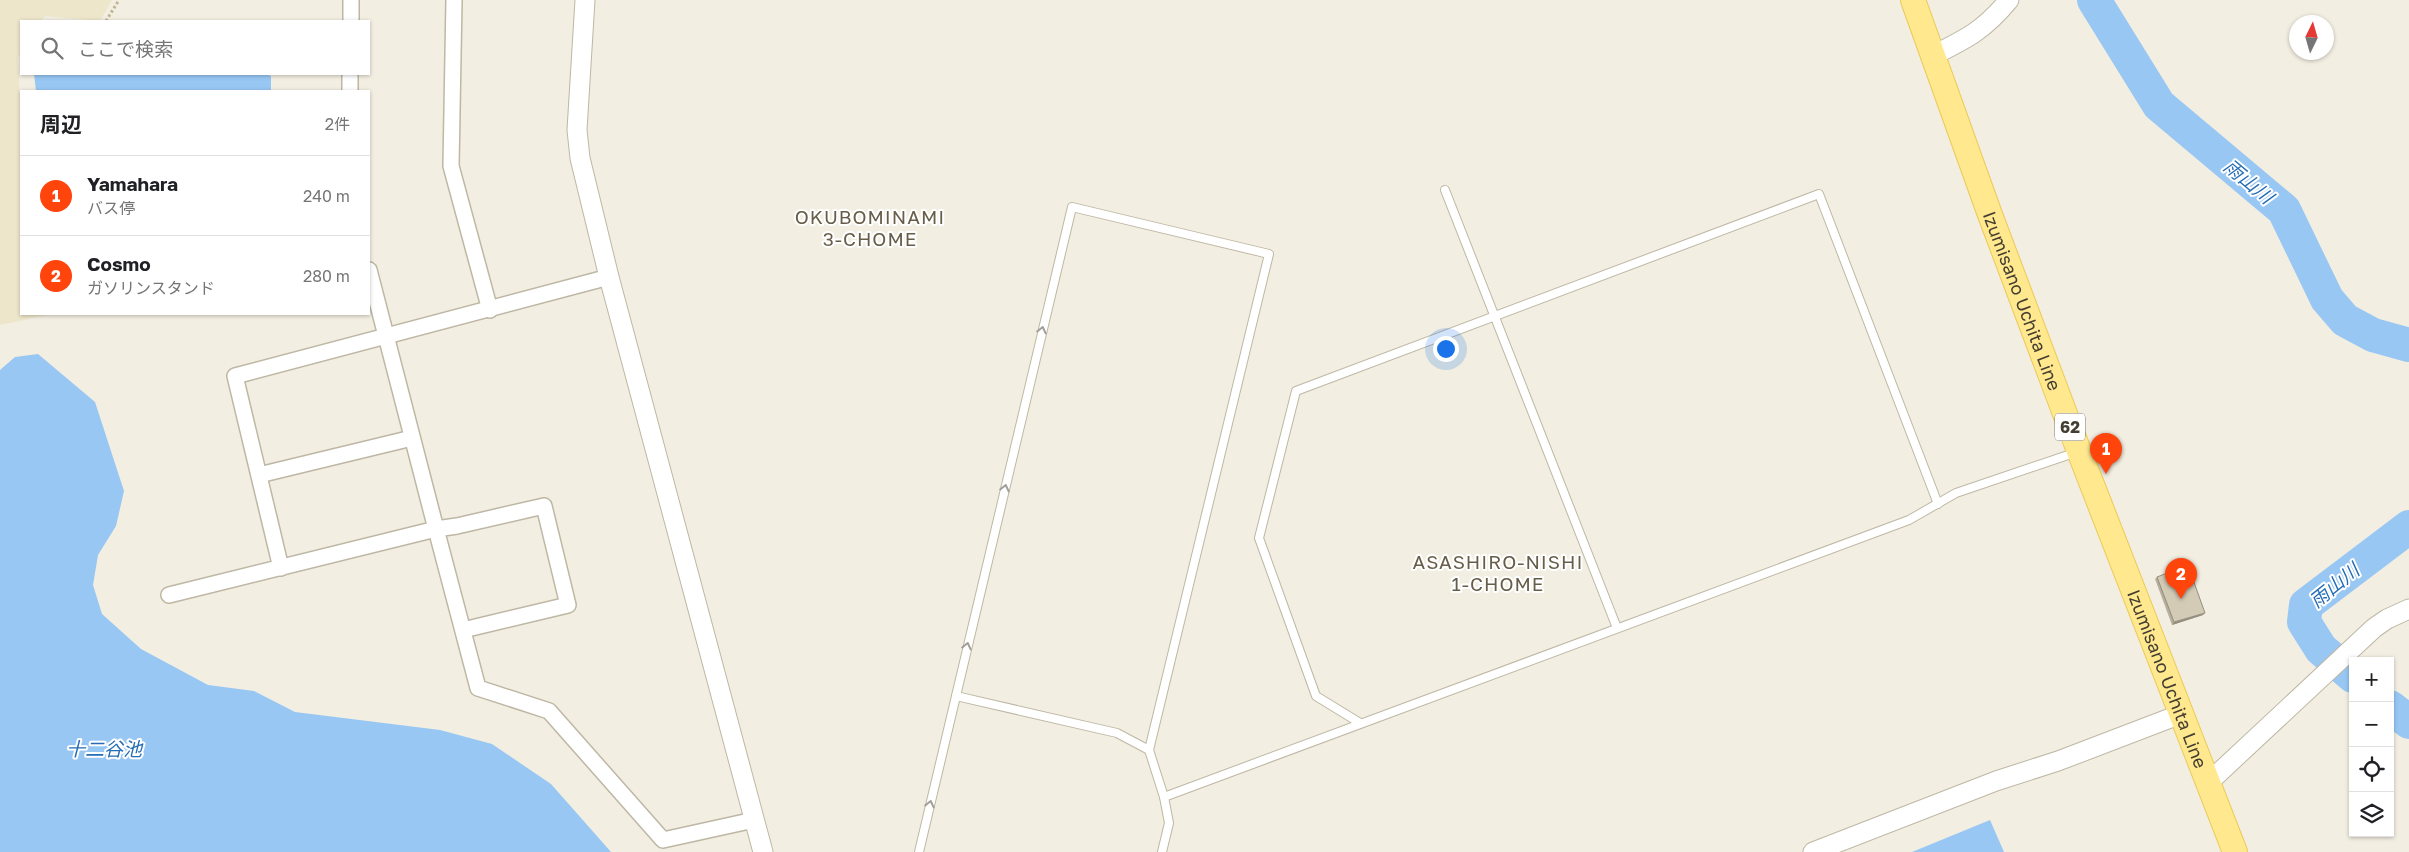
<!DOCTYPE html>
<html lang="ja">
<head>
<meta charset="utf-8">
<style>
  :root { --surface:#fff; --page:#f2f2f2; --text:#202124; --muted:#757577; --line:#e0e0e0; --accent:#ff440c }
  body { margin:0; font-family:"Golos Text","Noto Sans JP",sans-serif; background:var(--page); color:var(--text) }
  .controls { position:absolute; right:15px; bottom:15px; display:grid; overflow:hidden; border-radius:0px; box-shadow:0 1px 4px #0004 }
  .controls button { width:45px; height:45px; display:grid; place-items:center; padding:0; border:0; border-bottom:1px solid var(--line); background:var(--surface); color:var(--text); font:25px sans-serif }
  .compass { position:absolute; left:2289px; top:15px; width:45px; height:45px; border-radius:50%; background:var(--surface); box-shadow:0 1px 4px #0004; rotate:5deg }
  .you { position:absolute; left:1445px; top:348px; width:18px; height:18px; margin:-12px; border:4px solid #fff; border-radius:50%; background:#1a73e8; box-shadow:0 0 0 8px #1a73e833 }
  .badge { display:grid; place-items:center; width:32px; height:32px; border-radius:50%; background:var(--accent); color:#fff; font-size:16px; font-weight:700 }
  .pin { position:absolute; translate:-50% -41px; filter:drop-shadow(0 1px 2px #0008) }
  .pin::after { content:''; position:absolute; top:26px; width:18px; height:15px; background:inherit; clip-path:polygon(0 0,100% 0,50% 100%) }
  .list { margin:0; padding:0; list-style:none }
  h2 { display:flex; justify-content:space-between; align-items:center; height:65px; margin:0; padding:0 20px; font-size:21px }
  h2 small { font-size:16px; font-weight:400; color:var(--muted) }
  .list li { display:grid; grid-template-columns:32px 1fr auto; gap:15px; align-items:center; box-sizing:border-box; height:80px; padding:0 20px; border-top:1px solid var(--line) }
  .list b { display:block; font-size:19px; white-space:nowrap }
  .list p { margin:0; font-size:16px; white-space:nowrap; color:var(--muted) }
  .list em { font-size:16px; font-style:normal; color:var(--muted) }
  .icon { flex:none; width:28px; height:28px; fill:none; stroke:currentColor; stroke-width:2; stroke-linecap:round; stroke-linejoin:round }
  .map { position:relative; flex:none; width:2409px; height:852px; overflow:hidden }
  .search { position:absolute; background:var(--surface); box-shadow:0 1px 4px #0004; left:20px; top:20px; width:350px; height:55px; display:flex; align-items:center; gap:12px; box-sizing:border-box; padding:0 18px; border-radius:0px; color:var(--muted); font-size:19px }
  .panel { position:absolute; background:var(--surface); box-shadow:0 1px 4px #0004; left:20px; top:90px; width:350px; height:225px; border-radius:0px }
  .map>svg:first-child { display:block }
  .education { fill:#ede6ca }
  .water { fill:#98c7f4 }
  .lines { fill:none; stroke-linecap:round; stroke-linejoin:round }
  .river { stroke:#98c7f4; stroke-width:34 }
  .service-casing { stroke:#beb7a4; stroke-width:10 }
  .minor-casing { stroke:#beb7a4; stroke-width:18 }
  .tertiary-casing { stroke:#beb7a4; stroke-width:21 }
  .primary-casing { stroke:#ebca57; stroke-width:26 }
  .path { stroke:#c1b494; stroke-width:3; stroke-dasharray:2.5 2.5; stroke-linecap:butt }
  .service { stroke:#fff; stroke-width:8 }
  .minor { stroke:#fff; stroke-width:15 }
  .tertiary { stroke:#fff; stroke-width:19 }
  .primary { stroke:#ffe88e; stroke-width:24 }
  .wall { fill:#b6af9d }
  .shaded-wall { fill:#948e7f }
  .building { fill:#d4cbb6; stroke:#948e7f }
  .oneway { stroke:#a29e98 }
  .labels { text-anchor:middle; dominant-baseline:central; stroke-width:4; stroke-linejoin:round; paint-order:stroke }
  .shield { fill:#fff; stroke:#7c7870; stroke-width:1 }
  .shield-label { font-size:16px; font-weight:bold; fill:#443e32 }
  .street-label { font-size:18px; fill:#443e32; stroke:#fff }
  .water-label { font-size:19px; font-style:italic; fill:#266db5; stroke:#fff }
  .neighbourhood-label { font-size:19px; letter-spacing:1px; fill:#675d49; stroke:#fff }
</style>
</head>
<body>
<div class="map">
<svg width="2409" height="852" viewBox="0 0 2409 852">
  <rect width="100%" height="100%" fill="#f2eee1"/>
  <!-- education -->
  <polygon class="education" points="0,0 112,0 100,21 45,16 41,21 21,21 21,52 18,58 21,120 21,314 52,314 0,325"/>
  <!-- water -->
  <g class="water">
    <polygon points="34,74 266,74 271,76 271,91 36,91"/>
    <polygon points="38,354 95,402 124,491 116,526 98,555 93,585 102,614 141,649 208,685 254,691 295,712 440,730 492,744 551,784 611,852 0,852 0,370 15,357"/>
    <polygon points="1990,820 2004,852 1912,852"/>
  </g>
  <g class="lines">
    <!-- river -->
    <g class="river">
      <polyline points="2094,0 2159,105 2284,210 2327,299 2345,320 2373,335 2409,345"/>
      <polyline points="2353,676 2321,649 2304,622 2306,605 2409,527"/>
      <polyline points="2390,707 2409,722"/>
    </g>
    <defs>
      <g id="service">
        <polyline points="1445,190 1617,628"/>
        <polyline points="956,696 1117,733 1149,750"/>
        <polyline points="1360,723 1316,696 1259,538 1296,391 1819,194 1938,504"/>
        <polyline points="919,852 1072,207 1269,254 1149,750 1164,797"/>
        <polyline points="1162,852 1169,823 1164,797 1909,520 1956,493 2077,452"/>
      </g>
      <g id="minor">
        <polyline points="454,0 451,166 490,310"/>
        <polyline points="351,21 351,0"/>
        <polyline points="350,91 350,74"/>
        <polyline points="259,475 412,438"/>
        <polyline points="281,568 235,376 609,277"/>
        <polyline points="169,595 436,529 369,270"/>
        <polyline points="463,630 568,605 544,506 457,526 436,529 478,688 549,711 663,840 754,820"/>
      </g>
      <g id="tertiary">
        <polyline points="585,0 577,130 580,158 609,277 763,852"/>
        <path d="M1934 55C1968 38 1984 30 2009 0"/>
        <polyline points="2209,782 2374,628 2387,619 2409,609"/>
        <polyline points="1813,852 1996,781 2058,761 2181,714"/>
      </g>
      <g id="primary">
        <path id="s1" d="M1913 0 1989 212 2079 451 2235 852"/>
      </g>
    </defs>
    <!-- service casing -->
    <use href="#service" class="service-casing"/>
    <!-- minor casing -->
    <use href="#minor" class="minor-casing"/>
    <!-- tertiary casing -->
    <use href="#tertiary" class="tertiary-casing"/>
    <!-- primary casing -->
    <use href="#primary" class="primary-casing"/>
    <!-- path -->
    <polyline class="path" points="106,21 119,0"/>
    <!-- service -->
    <use href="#service" class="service"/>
    <!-- minor -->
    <use href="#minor" class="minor"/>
    <!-- tertiary -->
    <use href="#tertiary" class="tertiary"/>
    <!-- primary -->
    <use href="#primary" class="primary"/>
  </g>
  <!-- wall -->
  <polygon class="wall" points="2157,577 2179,579 2203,615 2172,625 2155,579"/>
  <!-- shaded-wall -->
  <polygon class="shaded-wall" points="2205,613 2203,615 2172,625 2174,622"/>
  <!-- building -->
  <polygon class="building" points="2175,570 2179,579 2191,574 2205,613 2174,622 2157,577"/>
  <!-- one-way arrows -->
  <defs><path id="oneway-chevron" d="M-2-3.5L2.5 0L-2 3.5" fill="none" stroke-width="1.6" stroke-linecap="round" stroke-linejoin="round" transform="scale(1.25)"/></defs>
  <g class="oneway">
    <use href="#oneway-chevron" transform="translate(1042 330) rotate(-77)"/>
    <use href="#oneway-chevron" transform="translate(1005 488) rotate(-77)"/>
    <use href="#oneway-chevron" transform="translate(967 646) rotate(-77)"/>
    <use href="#oneway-chevron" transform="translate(930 804) rotate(-77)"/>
  </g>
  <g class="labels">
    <!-- shield labels -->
    <rect class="shield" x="2055" y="413.5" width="30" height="27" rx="4"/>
    <g class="shield-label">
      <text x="2070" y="427">62</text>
    </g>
    <!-- street labels -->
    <g class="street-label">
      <text stroke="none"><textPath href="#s1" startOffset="320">Izumisano Uchita Line</textPath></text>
      <text stroke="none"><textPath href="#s1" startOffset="725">Izumisano Uchita Line</textPath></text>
    </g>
    <!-- water labels -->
    <g class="water-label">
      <text transform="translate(2249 181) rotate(40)">雨山川</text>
      <text transform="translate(2334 585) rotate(-39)">雨山川</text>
      <text x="104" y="748">十二谷池</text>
    </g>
    <!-- neighbourhood labels -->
    <g class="neighbourhood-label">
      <text x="870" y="216">OKUBOMINAMI<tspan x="870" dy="22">3-CHOME</tspan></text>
      <text x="1498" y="561">ASASHIRO-NISHI<tspan x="1498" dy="22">1-CHOME</tspan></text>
    </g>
  </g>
</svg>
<div class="controls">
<button>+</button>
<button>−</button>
<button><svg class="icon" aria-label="locate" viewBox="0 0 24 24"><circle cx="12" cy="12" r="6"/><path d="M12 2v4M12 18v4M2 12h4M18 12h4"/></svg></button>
<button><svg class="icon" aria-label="layers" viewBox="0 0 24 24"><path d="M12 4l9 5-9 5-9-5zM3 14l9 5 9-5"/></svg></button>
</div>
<svg class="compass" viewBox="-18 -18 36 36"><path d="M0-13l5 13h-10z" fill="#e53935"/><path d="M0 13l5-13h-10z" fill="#757577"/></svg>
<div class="you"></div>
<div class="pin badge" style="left:2106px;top:474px">1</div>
<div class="pin badge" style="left:2181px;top:599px">2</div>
<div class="search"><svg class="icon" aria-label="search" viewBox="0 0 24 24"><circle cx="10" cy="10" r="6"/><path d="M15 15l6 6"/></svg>ここで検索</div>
<section class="panel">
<h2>周辺<small>2件</small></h2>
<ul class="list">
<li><span class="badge">1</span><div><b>Yamahara</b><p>バス停</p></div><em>240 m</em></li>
<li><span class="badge">2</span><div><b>Cosmo</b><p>ガソリンスタンド</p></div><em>280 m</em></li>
</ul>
</section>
</div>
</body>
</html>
